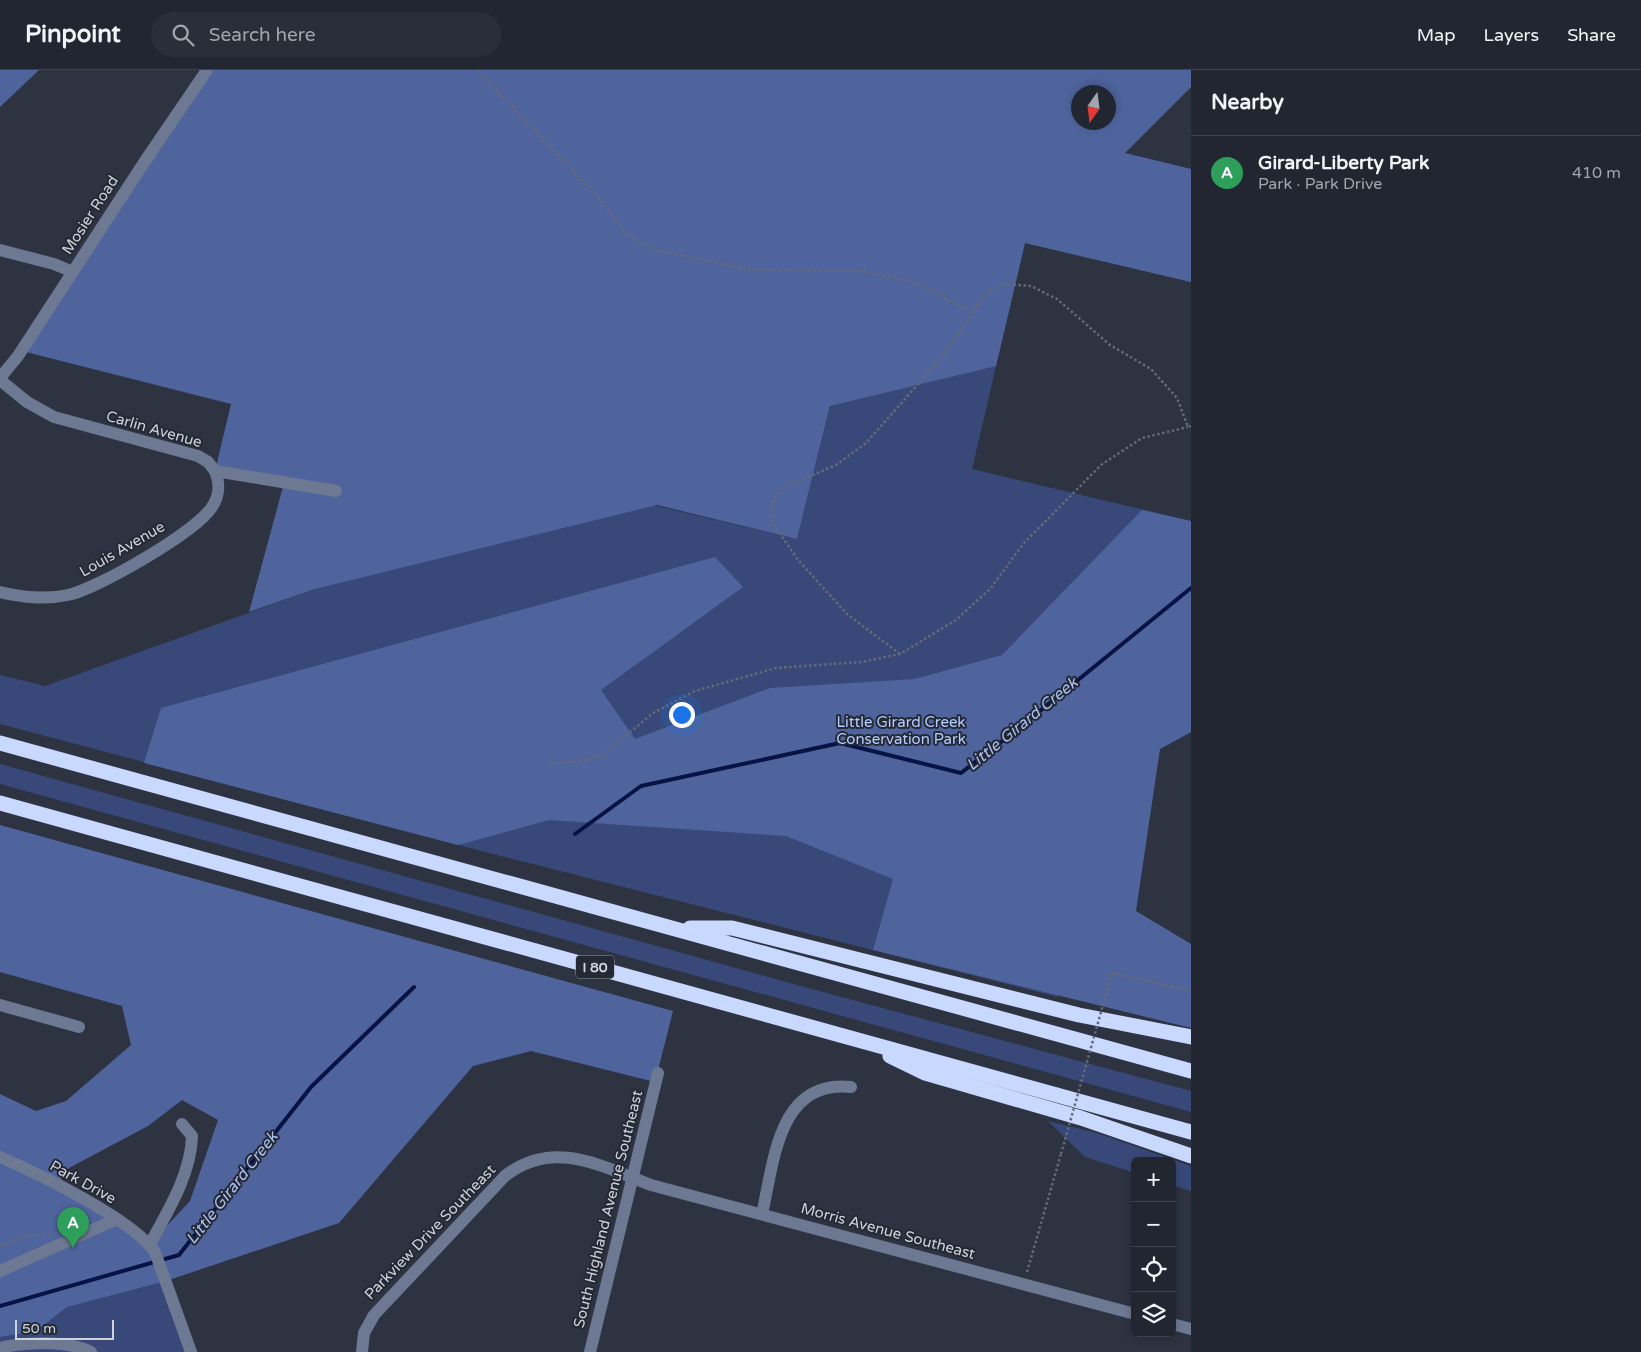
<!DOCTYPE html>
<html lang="en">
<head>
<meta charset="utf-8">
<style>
  :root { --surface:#222631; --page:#2a2e39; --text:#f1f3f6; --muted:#a2a5ab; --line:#3f434d; --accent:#0b8043 }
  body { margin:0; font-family:"Varela Round",sans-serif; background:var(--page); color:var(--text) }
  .controls { position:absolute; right:15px; bottom:15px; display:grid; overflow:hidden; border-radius:8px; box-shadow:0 2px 8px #0003 }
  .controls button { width:45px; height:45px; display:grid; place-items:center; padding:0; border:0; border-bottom:1px solid var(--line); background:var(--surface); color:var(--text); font:25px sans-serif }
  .compass { position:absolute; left:1071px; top:15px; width:45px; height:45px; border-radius:50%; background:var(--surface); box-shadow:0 2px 8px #0003; rotate:194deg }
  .scale { position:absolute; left:15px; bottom:12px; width:99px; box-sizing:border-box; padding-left:5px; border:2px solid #ced2da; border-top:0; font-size:14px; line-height:18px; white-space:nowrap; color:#ced2da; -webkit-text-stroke:4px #242936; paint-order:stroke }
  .you { position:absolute; left:681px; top:644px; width:18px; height:18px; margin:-12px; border:4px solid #fff; border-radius:50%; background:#1a73e8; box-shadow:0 0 0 8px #1a73e833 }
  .badge { display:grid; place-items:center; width:32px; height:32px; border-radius:50%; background:var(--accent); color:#fff; font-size:16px; font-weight:700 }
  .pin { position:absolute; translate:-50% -41px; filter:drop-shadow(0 1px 2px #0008) }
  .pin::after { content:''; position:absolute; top:26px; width:18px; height:15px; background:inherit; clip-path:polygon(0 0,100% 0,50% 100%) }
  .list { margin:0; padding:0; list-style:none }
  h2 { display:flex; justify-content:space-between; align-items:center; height:65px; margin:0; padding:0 20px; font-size:21px }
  h2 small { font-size:16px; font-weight:400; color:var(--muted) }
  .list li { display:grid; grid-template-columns:32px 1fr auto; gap:15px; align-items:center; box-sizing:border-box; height:75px; padding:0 20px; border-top:1px solid var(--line) }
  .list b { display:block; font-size:19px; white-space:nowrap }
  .list p { margin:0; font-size:16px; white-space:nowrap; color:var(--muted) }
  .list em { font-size:16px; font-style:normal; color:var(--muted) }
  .icon { flex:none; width:28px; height:28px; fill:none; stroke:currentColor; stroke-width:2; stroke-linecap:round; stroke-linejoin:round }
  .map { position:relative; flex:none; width:1191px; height:1282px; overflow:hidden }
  header { display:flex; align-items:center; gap:30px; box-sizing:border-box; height:70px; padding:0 25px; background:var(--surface); border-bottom:1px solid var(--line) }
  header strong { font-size:24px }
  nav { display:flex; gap:28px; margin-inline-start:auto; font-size:18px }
  .search { width:350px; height:45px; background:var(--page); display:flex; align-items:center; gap:12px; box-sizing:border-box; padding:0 18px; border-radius:28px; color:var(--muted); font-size:19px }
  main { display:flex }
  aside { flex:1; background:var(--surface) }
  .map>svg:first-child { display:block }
  .green { fill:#384979 }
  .forest { fill:#4f649d; fill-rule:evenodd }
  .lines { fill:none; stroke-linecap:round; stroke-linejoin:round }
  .stream { stroke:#081345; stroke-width:4 }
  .path { stroke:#656a76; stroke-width:2.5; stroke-dasharray:2.5 2.5; stroke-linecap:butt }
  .minor { stroke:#6d7892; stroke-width:12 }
  .highway { stroke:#c8d8ff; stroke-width:15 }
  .path-bridge { stroke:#656a76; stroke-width:2.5; stroke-dasharray:2.5 2.5; stroke-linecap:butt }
  .labels { text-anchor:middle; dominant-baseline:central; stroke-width:4; stroke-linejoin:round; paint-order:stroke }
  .shield { fill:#242936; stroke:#9b9fa9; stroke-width:1 }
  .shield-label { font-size:14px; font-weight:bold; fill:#ced2da }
  .street-label { font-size:15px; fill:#ced2da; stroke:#242936 }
  .park-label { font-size:15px; fill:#b7ccff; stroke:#242936 }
  .water-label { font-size:16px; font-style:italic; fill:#acc1f3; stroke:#242936 }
</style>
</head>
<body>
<header>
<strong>Pinpoint</strong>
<div class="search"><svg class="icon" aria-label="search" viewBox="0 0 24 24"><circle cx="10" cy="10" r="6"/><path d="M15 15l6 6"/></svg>Search here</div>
<nav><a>Map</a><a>Layers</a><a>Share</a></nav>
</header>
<main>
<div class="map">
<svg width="1191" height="1282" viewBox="0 0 1191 1282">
  <rect width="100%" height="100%" fill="#2d3341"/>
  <!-- green -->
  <g class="green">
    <polygon points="907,30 1191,99 1191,212 1025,173 972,399 1191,451 1191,662 1116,704 1058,927 458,775 0,654 0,605 45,616 315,519 356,365 797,469"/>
    <polygon points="0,694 797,915 1191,1021 1191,1042 0,714"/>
    <polygon points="1048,1051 1097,1063 1191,1096 1191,1121 1172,1115 1172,1091 1135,1091 1135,1103 1085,1087"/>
    <polygon points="0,1093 141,1170 191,1282 0,1282"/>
  </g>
  <!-- forest -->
  <g class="forest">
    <polygon points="0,0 39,0 0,37"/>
    <path d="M207 0H1191V17L1125 83 1191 99V212L1025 173 996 296 830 336 797 469 657 435 315 519 249 542 284 413 215 401 231 334 22 281ZM1078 22H1108V52H1078Z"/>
    <polygon points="1142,440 1191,451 1191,662 1160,679 1136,841 1191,874 1191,958 873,880 893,809 786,766 549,750 458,775 144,693 161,638 715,487 743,517 601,620 635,669 770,618 915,609 1002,585"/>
    <path d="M0 755 673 941 655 1012 531 981 473 996 339 1153 166 1211 67 1237 36 1261 0 1267V1024L36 1041 66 1031 131 975 122 936 0 902ZM182 1030 218 1050 190 1131 150 1174 57 1115 69 1098 148 1056Z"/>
  </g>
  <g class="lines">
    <!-- stream -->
    <g class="stream">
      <polyline points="575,764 641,716 840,673 961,703 1024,654 1191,518"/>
      <polyline points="0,1236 179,1185 311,1017 414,917"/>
    </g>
    <!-- path -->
    <g class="path">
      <polyline points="478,0 600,130 626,164 655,180 752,200 864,201 916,213 972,242 988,221 1005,214 1031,216 1057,229 1110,275 1151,299 1177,328 1188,357 1191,356"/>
      <polyline points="900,584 847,544 798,490 772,452 771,443 775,427 783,418 836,395 866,373 942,287 972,243"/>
      <polyline points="549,693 584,691 603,685 653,643 695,621 776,598 861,592 900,584 956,550 991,518 1023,474 1101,395 1142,368 1188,357"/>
      <polyline points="1112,903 1191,921"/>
      <polyline points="0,1176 31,1165 51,1164"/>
      <polyline points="1027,1202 1061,1084"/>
    </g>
    <!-- minor -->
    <g class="minor">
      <polyline points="0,180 54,194 73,202"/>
      <polyline points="0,308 18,286 145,91 207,0"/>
      <polyline points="0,310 27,332 54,347 198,386 208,392 215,401 336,421"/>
      <path d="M0 522C23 527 44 530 68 525 97 519 196 462 212 437 220 425 220 414 215 401"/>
      <polyline points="0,935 79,957"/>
      <path d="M0 1087C39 1104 132 1149 155 1182L191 1282"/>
      <path d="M762 1144C774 1092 778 1009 851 1017"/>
      <path d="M150 1174C168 1141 191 1104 192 1066L182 1054"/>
      <polyline points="0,1201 117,1149"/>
      <polyline points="1172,1254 1191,1259"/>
      <path d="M0 1278C24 1272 68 1270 91 1282"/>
      <path d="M362 1282 364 1263 374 1245 505 1106C553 1068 601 1096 651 1115L1135 1244"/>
      <polyline points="590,1282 658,1003"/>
    </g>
    <!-- highway -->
    <g class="highway">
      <polyline points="0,673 1191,1001"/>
      <polyline points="0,733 1191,1062"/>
      <polyline points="690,858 732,858 1079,945 1191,967"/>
      <polyline points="890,986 925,1003 1081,1048 1191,1086"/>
    </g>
    <!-- path-bridge -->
    <polyline class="path-bridge" points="1061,1084 1112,903"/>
  </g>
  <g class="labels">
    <!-- shield labels -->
    <rect class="shield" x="576" y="885.5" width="38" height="23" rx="4"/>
    <g class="shield-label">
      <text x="595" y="897">I 80</text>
    </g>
    <!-- street labels -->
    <g class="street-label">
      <text transform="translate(90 145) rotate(-57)">Mosier Road</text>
      <text transform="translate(154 359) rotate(16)">Carlin Avenue</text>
      <text transform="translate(122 479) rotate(-30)">Louis Avenue</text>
      <text transform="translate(83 1112) rotate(29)">Park Drive</text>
      <text transform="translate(608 1139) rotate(-76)">South Highland Avenue Southeast</text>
      <text transform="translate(888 1161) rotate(15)">Morris Avenue Southeast</text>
      <text transform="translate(430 1162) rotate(-46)">Parkview Drive Southeast</text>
    </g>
    <!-- park labels -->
    <g class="park-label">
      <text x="901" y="652">Little Girard Creek<tspan x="901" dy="17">Conservation Park</tspan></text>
    </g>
    <!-- water labels -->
    <g class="water-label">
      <text transform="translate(1022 654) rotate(-39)">Little Girard Creek</text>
      <text transform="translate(232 1118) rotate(-52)">Little Girard Creek</text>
    </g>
  </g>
</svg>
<div class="controls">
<button>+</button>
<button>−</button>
<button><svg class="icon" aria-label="locate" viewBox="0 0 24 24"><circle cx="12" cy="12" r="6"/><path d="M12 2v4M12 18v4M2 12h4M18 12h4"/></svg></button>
<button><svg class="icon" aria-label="layers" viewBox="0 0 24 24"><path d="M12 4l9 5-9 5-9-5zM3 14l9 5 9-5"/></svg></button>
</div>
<svg class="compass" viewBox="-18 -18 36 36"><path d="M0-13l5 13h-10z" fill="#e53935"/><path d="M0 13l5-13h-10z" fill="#a2a5ab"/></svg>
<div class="scale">50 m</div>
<div class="you"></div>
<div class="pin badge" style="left:73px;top:1178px;background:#2e9e5b">A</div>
</div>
<aside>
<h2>Nearby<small></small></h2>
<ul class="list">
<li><span class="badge" style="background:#2e9e5b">A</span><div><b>Girard-Liberty Park</b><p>Park · Park Drive</p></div><em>410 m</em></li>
</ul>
</aside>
</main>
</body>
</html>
